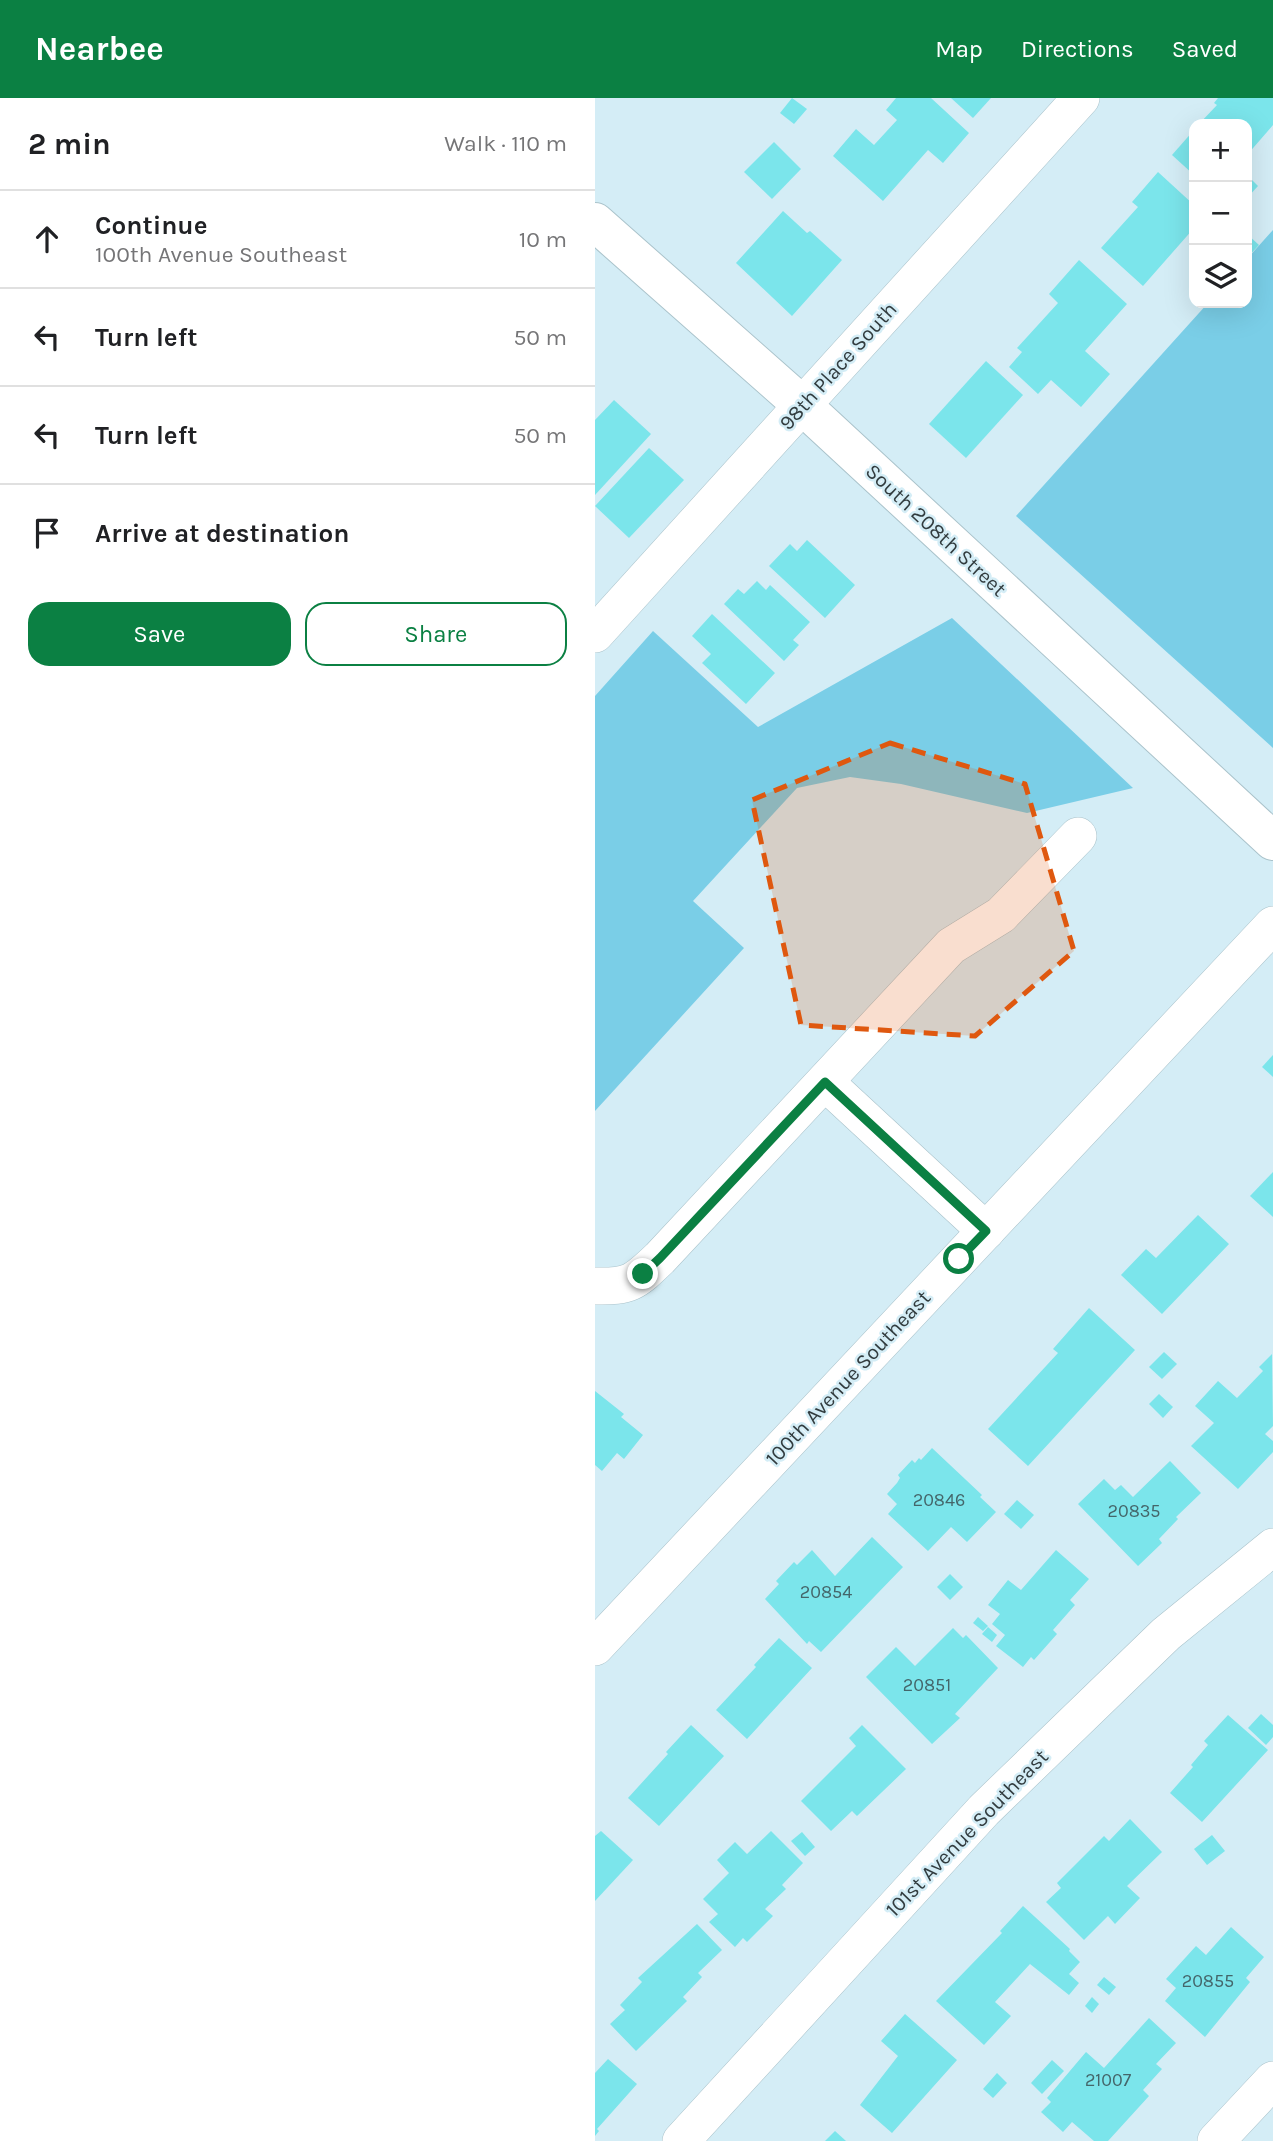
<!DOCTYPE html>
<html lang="en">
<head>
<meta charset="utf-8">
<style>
  :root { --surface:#fff; --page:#f6f6f6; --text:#202124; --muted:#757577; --line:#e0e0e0; --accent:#0b8043 }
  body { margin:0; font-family:Karla,sans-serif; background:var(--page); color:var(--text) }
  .controls { position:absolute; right:21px; top:21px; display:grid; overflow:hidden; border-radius:14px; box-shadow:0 7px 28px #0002 }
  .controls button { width:63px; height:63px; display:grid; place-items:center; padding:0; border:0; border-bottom:2px solid var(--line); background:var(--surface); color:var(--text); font:35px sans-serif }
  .stop { position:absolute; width:21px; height:21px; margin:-16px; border:5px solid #0b8043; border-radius:50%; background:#fff }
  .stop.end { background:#0b8043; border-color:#fff; box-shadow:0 2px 7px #0008 }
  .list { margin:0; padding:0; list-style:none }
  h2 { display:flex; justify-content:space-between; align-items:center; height:91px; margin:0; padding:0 28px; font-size:30px }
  h2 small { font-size:23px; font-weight:400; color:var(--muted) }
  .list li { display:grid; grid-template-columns:46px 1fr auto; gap:21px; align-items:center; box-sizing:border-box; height:98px; padding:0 28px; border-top:2px solid var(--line) }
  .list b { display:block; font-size:26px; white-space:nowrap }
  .list p { margin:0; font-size:23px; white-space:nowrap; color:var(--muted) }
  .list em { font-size:23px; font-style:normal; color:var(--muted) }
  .actions { display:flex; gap:14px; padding:21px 28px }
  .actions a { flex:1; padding:16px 0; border:2px solid var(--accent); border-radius:21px; text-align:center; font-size:24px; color:var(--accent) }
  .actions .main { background:var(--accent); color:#fff }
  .icon { flex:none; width:38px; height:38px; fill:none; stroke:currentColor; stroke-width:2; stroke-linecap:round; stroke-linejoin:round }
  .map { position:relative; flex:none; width:678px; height:2043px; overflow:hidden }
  header { display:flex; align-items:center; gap:42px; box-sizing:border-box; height:98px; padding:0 35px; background:var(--accent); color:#fff }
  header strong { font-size:33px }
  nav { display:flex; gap:38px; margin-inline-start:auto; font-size:24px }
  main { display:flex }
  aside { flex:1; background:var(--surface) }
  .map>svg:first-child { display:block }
  .green { fill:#7acee7 }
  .building { fill:#7be5eb }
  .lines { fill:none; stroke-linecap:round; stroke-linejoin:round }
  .minor-casing { stroke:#aac3cb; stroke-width:38 }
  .major-casing { stroke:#aac3cb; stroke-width:40 }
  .minor { stroke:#fff; stroke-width:37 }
  .major { stroke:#fff; stroke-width:38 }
  .route { stroke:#0b8043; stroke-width:9 }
  .marked { fill:#df580f; fill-opacity:0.2; stroke:#df580f; stroke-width:5; stroke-dasharray:14 9; stroke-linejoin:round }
  .labels { text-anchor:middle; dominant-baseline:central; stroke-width:5; stroke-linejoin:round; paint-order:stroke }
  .number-label { font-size:18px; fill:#44666a }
  .street-label { font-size:21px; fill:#323c3f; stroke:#d4edf6 }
</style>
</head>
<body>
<header>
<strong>Nearbee</strong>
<nav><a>Map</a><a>Directions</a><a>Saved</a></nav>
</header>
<main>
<aside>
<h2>2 min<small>Walk · 110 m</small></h2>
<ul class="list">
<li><svg class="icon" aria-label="ahead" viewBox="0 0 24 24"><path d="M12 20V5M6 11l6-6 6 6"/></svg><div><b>Continue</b><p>100th Avenue Southeast</p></div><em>10 m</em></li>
<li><svg class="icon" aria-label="left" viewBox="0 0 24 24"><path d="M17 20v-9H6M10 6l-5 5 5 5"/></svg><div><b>Turn left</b></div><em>50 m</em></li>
<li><svg class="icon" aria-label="left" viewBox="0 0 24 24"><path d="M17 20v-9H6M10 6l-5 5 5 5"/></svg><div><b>Turn left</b></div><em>50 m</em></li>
<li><svg class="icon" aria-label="arrive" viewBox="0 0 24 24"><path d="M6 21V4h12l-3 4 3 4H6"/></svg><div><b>Arrive at destination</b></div></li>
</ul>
<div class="actions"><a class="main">Save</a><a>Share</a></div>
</aside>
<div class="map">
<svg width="678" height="2043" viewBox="0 0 678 2043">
  <rect width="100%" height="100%" fill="#d4edf6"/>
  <!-- green -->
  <g class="green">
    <polygon points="678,132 678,650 421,418 613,205 652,205 652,161"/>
    <polygon points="357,520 538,690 432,715 306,686 255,679 202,690 98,803 149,850 0,1013 0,598 58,533 163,629"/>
  </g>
  <!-- building -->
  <g class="building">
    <polygon points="197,0 212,11 199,26 185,15"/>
    <polygon points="301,0 336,0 374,35 348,65 333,52 288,103 238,58 261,31 279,47 302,22 291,12"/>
    <polygon points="356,0 396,0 378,20"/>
    <polygon points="623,0 678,0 678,27 652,57 652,26 604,26 622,7 619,5"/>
    <polygon points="599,32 599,77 577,57"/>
    <polygon points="179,44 206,71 177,101 149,74"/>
    <polygon points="563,74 599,107 599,130 548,188 506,150 543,109 537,104"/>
    <polygon points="652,77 663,88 652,100"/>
    <polygon points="188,113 212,135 215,133 247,162 197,218 141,165"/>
    <polygon points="652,136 664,147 652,160"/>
    <polygon points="484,162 532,206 490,253 515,276 486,309 456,282 443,296 414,269 427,254 422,250 463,205 454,196"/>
    <polygon points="391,263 428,297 371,360 334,326"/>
    <polygon points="19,302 56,336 0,397 0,322"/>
    <polygon points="54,350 89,382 34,440 0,408"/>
    <polygon points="212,442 260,487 230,520 174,468 195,446 202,453"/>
    <polygon points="162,483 171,492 175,487 215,524 198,542 204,547 189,563 129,506 143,491 149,496"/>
    <polygon points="117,516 180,575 151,606 107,565 116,556 97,538"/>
    <polygon points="678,957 678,979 667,969"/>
    <polygon points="678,1074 678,1119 655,1098"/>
    <polygon points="603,1117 634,1146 567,1216 526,1177 551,1151 561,1160"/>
    <polygon points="494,1210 540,1252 433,1368 393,1331 463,1255 458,1251"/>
    <polygon points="569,1254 582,1266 567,1281 554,1269"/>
    <polygon points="677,1256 678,1328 670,1336 678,1343 678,1354 643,1391 596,1348 619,1325 600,1308 623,1283 642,1300 668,1273 664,1269"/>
    <polygon points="0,1293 29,1316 26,1319 48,1337 29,1361 22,1355 7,1373 0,1367"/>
    <polygon points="564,1296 578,1309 568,1320 554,1306"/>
    <polygon points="337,1350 387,1397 385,1399 401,1414 372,1444 356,1429 333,1453 293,1416 302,1406 292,1396 302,1385 305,1380 303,1377 317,1362 320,1365 324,1360 326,1362"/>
    <polygon points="575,1363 606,1395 581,1419 583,1421 564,1441 567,1445 543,1468 483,1406 509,1381 520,1392 526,1387 538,1399"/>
    <polygon points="422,1402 439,1417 426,1431 409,1416"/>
    <polygon points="277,1439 308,1469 226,1554 214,1543 212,1546 170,1501 184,1486 181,1483 199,1464 202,1467 217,1452 240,1478"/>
    <polygon points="461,1452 494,1481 475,1502 480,1507 458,1532 462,1536 439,1562 436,1559 428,1569 401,1548 410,1537 397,1526 405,1516 393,1507 413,1482 426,1492"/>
    <polygon points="355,1476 368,1489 355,1502 342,1489"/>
    <polygon points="383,1519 393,1528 388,1533 378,1525"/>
    <polygon points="393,1529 402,1537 397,1544 387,1536"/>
    <polygon points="358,1530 368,1540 371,1537 403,1570 360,1616 365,1620 337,1646 271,1579 301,1549 320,1568"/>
    <polygon points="184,1540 217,1570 152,1641 121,1612 161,1569 159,1567"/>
    <polygon points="666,1616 678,1627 678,1639 671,1647 653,1630"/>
    <polygon points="633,1617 673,1652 607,1724 575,1695 598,1669 596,1667 613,1647 609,1643"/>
    <polygon points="96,1627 129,1658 64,1728 33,1700 73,1656 71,1654"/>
    <polygon points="267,1627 311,1671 262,1718 257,1713 236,1733 206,1703 261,1648 254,1640"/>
    <polygon points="535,1721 567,1754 532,1788 545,1800 520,1826 513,1818 489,1842 451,1804 466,1790 462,1785 509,1738 514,1743"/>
    <polygon points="6,1733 38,1762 0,1803 0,1738"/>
    <polygon points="176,1733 208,1765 187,1787 191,1791 170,1811 178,1818 152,1844 148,1840 140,1849 114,1824 123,1816 108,1801 134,1775 122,1762 140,1744 152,1756"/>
    <polygon points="207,1734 220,1749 210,1758 196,1743"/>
    <polygon points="617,1737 630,1753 612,1767 599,1751"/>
    <polygon points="428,1808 475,1851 474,1853 485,1864 474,1876 484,1885 474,1897 435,1866 400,1904 416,1918 389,1947 341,1903 407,1835 405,1833"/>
    <polygon points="102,1826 127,1852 103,1875 107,1879 88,1899 92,1903 41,1953 15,1926 30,1912 25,1907 47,1884 43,1880"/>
    <polygon points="636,1829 669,1859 651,1880 655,1884 610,1939 570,1903 581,1890 571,1881 601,1848 611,1857"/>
    <polygon points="509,1879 521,1889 514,1897 502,1887"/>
    <polygon points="497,1899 504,1906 497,1915 490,1908"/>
    <polygon points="310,1916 362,1962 297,2035 265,2007 303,1958 286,1943"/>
    <polygon points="554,1920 581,1945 561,1966 567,1971 548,1992 554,1998 513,2043 499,2043 477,2024 468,2034 446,2014 456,2004 452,2000 491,1954 509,1970"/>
    <polygon points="13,1961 42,1986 2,2031 4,2033 0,2038 0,1975"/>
    <polygon points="457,1962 469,1973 447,1996 436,1985"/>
    <polygon points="402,1975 412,1985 398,2000 388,1991"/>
    <polygon points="240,2033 251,2043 230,2043"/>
  </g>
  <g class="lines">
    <defs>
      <g id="minor">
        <polyline points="0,536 486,0"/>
        <polyline points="230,984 391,1133"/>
        <path d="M0 1188C35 1189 40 1184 65 1160L356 848 406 817 483 738"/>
        <polyline points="0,1549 678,827"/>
        <polyline points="86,2043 389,1712 571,1536 678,1449"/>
        <polyline points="621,2043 678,1982"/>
      </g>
      <polyline id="major" points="0,124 207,307 678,743"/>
    </defs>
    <!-- minor casing -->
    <use href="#minor" class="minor-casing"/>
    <!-- major casing -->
    <use href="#major" class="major-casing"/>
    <!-- minor -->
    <use href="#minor" class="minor"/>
    <!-- major -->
    <use href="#major" class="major"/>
  </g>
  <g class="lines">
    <!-- route -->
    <polyline class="route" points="48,1176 65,1160 230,984 391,1133 364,1161"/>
  </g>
  <!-- marked area -->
  <path class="marked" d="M295 645 430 686 479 853 380 938 206 927 157 702Z"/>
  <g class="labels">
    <!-- number labels -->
    <g class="number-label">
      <text x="344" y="1402">20846</text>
      <text x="539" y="1413">20835</text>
      <text x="231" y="1494">20854</text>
      <text x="332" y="1587">20851</text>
      <text x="613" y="1883">20855</text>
      <text x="513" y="1982">21007</text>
    </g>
    <!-- street labels -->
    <g class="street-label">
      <text transform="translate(243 268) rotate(-48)">98th Place South</text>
      <text transform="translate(341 432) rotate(43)">South 208th Street</text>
      <text transform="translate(253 1280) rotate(-47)">100th Avenue Southeast</text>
      <text transform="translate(372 1735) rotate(-46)">101st Avenue Southeast</text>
    </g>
  </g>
</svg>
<div class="controls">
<button>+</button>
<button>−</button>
<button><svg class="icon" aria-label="layers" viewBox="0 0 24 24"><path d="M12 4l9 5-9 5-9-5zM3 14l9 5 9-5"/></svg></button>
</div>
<div class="stop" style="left:364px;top:1161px"></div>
<div class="stop end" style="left:48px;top:1176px"></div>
</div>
</main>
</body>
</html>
